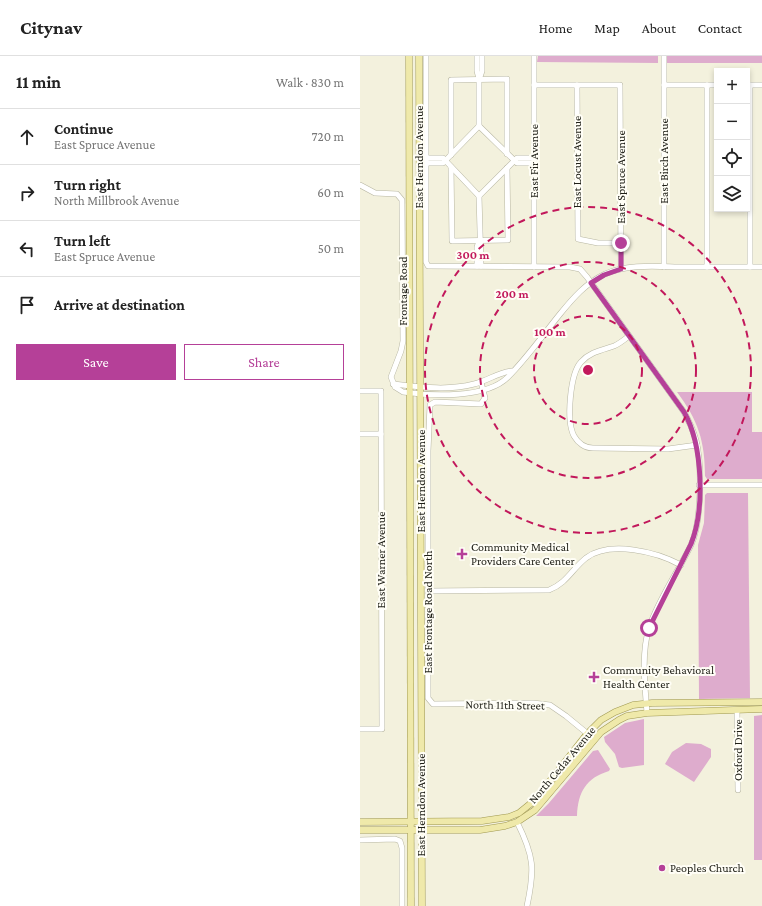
<!DOCTYPE html>
<html lang="en">
<head>
<meta charset="utf-8">
<style>
  :root { --surface:#fff; --page:#f2f2f2; --text:#222; --muted:#767676; --line:#e0e0e0; --accent:#b54098 }
  body { margin:0; font-family:"Crimson Pro",serif; background:var(--page); color:var(--text) }
  .controls { position:absolute; right:12px; top:12px; display:grid; overflow:hidden; border-radius:0px; box-shadow:0 2px 6px #0003 }
  .controls button { width:36px; height:36px; display:grid; place-items:center; padding:0; border:0; border-bottom:1px solid var(--line); background:var(--surface); color:var(--text); font:20px sans-serif }
  .stop { position:absolute; width:12px; height:12px; margin:-9px; border:3px solid #b54098; border-radius:50%; background:#fff }
  .stop.end { background:#b54098; border-color:#fff; box-shadow:0 1px 4px #0008 }
  .list { margin:0; padding:0; list-style:none }
  h2 { display:flex; justify-content:space-between; align-items:center; height:52px; margin:0; padding:0 16px; font-size:17px }
  h2 small { font-size:13px; font-weight:400; color:var(--muted) }
  .list li { display:grid; grid-template-columns:26px 1fr auto; gap:12px; align-items:center; box-sizing:border-box; height:56px; padding:0 16px; border-top:1px solid var(--line) }
  .list b { display:block; font-size:15px; white-space:nowrap }
  .list p { margin:0; font-size:13px; white-space:nowrap; color:var(--muted) }
  .list em { font-size:13px; font-style:normal; color:var(--muted) }
  .actions { display:flex; gap:8px; padding:12px 16px }
  .actions a { flex:1; padding:9px 0; border:1px solid var(--accent); border-radius:0px; text-align:center; font-size:14px; color:var(--accent) }
  .actions .main { background:var(--accent); color:#fff }
  .icon { flex:none; width:22px; height:22px; fill:none; stroke:currentColor; stroke-width:2; stroke-linecap:round; stroke-linejoin:round }
  .map { position:relative; flex:none; width:402px; height:850px; overflow:hidden }
  header { display:flex; align-items:center; gap:24px; box-sizing:border-box; height:56px; padding:0 20px; background:var(--surface); border-bottom:1px solid var(--line) }
  header strong { font-size:19px }
  nav { display:flex; gap:22px; margin-inline-start:auto; font-size:14px }
  main { display:flex }
  aside { flex:1; background:var(--surface) }
  .map>svg:first-child { display:block }
  .green { fill:#deaccd }
  .lines { fill:none; stroke-linecap:round; stroke-linejoin:round }
  .minor-casing { stroke:#b7b6a2; stroke-width:6 }
  .major-casing { stroke:#9f9851; stroke-width:7 }
  .minor { stroke:#fff; stroke-width:5 }
  .major { stroke:#efe9aa; stroke-width:6 }
  .route { stroke:#b54098; stroke-width:5 }
  .ring { fill:none; stroke:#c2185b; stroke-width:2; stroke-dasharray:7 5 }
  .poi-dot { fill:#b54098; stroke:#fffef6; stroke-width:1.5 }
  .labels { text-anchor:middle; dominant-baseline:central; stroke-width:4; stroke-linejoin:round; paint-order:stroke }
  .street-label { font-size:12px; fill:#1e1e16; stroke:#fffef6 }
  .poi-label { font-size:12px; fill:#1e1e16; stroke:#fffef6; text-anchor:start }
  .centre { fill:#c2185b; stroke:#fffef6; stroke-width:2 }
  .ring-label { font-size:12px; text-anchor:middle; font-weight:bold; fill:#c2185b; stroke:#fffef6; stroke-width:4; stroke-linejoin:round; paint-order:stroke }
</style>
</head>
<body>
<header>
<strong>Citynav</strong>
<nav><a>Home</a><a>Map</a><a>About</a><a>Contact</a></nav>
</header>
<main>
<aside>
<h2>11 min<small>Walk · 830 m</small></h2>
<ul class="list">
<li><svg class="icon" aria-label="ahead" viewBox="0 0 24 24"><path d="M12 20V5M6 11l6-6 6 6"/></svg><div><b>Continue</b><p>East Spruce Avenue</p></div><em>720 m</em></li>
<li><svg class="icon" aria-label="right" viewBox="0 0 24 24"><path d="M7 20v-9h11M14 6l5 5-5 5"/></svg><div><b>Turn right</b><p>North Millbrook Avenue</p></div><em>60 m</em></li>
<li><svg class="icon" aria-label="left" viewBox="0 0 24 24"><path d="M17 20v-9H6M10 6l-5 5 5 5"/></svg><div><b>Turn left</b><p>East Spruce Avenue</p></div><em>50 m</em></li>
<li><svg class="icon" aria-label="arrive" viewBox="0 0 24 24"><path d="M6 21V4h12l-3 4 3 4H6"/></svg><div><b>Arrive at destination</b></div></li>
</ul>
<div class="actions"><a class="main">Save</a><a>Share</a></div>
</aside>
<div class="map">
<svg width="402" height="850" viewBox="0 0 402 850">
  <rect width="100%" height="100%" fill="#f3f1dd"/>
  <!-- green -->
  <g class="green">
    <polygon points="178,0 298,0 298,7 177,6"/>
    <rect x="307" y="0" width="95" height="7"/>
    <path d="M317 336H392V376H402V423H347L345 420C345 385 338 364 317 336Z"/>
    <polygon points="347,437 388,437 390,642 339,643 338,489 344,467 345,439"/>
    <polygon points="402,659 402,804 394,804 394,660"/>
    <polygon points="284,663 284,709 262,712 259,711 255,698 245,686 244,681 265,667"/>
    <polygon points="326,687 341,688 351,693 351,701 334,726 305,708 312,696"/>
    <path d="M238 694 250 713 249 715C226 722 218 736 217 760H176L189 747 233 695Z"/>
  </g>
  <g class="lines">
    <defs>
      <g id="minor">
        <path d="M66 0V206L68 210 210 211 220 213 227 221 324 356C329 365 333 374 336 384 342 409 342 465 331 489 318 516 298 544 289 572 281 598 285 630 287 657"/>
        <polyline points="117,0 117,15 119,23"/>
        <polyline points="174,0 174,211"/>
        <polyline points="304,0 304,211"/>
        <polyline points="174,29 260,29 261,213"/>
        <polyline points="217,29 218,183 238,187 261,187"/>
        <polyline points="304,29 357,29"/>
        <polyline points="347,29 347,211"/>
        <polyline points="388,29 402,29"/>
        <polyline points="390,29 390,211"/>
        <polyline points="119,70 119,24 122,15 122,0"/>
        <polyline points="91,99 91,24 147,23 147,98"/>
        <polyline points="65,102 83,102 119,140 157,102 174,102"/>
        <polyline points="65,107 83,107 119,70 157,107 174,107"/>
        <polyline points="91,111 92,185 148,184 147,112"/>
        <path d="M0 129 15 137 37 138 42 144 43 285 41 295 31 321 35 331 43 336C71 340 126 343 148 321 167 302 183 279 200 258 213 242 226 227 245 218 270 207 300 211 326 211 351 211 377 211 402 211"/>
        <polyline points="119,140 121,210"/>
        <polyline points="117,210 117,191 119,185"/>
        <path d="M269 280C264 284 259 288 254 290 242 294 230 296 221 306 210 318 206 365 214 380 218 387 225 392 233 392L308 393 337 389"/>
        <polyline points="121,326 125,342 121,348 75,346 70,349 68,395 68,642 73,648 173,647 190,649 206,660 234,683"/>
        <path d="M33 328C60 331 87 335 114 328 127 325 139 316 152 315"/>
        <polyline points="0,335 21,335 22,673 0,673"/>
        <polyline points="0,378 21,378"/>
        <polyline points="339,429 402,429"/>
        <path d="M68 535 189 534C207 527 212 513 226 502 250 484 297 496 321 509"/>
        <polyline points="377,654 378,734"/>
        <path d="M157 766C174 800 175 813 167 850"/>
        <polyline points="0,784 35,783 40,785 42,792 42,850"/>
      </g>
      <g id="major">
        <polyline points="49,0 51,850"/>
        <polyline points="59,0 62,850"/>
        <polyline points="0,766 122,765 149,761 159,757 175,744 227,678 241,664 255,656 273,649 292,647 402,646"/>
        <polyline points="0,774 120,774 145,770 157,766 175,754 241,676 259,664 267,660 287,657 402,653"/>
      </g>
    </defs>
    <!-- minor casing -->
    <use href="#minor" class="minor-casing"/>
    <!-- major casing -->
    <use href="#major" class="major-casing"/>
    <!-- minor -->
    <use href="#minor" class="minor"/>
    <!-- major -->
    <use href="#major" class="major"/>
  </g>
  <g class="lines">
    <!-- route -->
    <path class="route" d="M261 187V213L244 219 231 227 324 356C343 389 345 453 331 488L289 572"/>
  </g>
  <!-- distance rings -->
  <g class="ring">
    <circle cx="228" cy="314" r="54"/>
    <circle cx="228" cy="314" r="108"/>
    <circle cx="228" cy="314" r="163"/>
  </g>
  <!-- markers -->
  <g class="poi-dot">
    <path d="M100 492h4v4h4v4h-4v4h-4v-4h-4v-4h4z"/>
    <path d="M232 615h4v4h4v4h-4v4h-4v-4h-4v-4h4z"/>
    <circle cx="302" cy="812" r="4"/>
  </g>
  <g class="labels">
    <!-- street labels -->
    <g class="street-label">
      <text transform="translate(59 101) rotate(-90)">East Herndon Avenue</text>
      <text transform="translate(174 105) rotate(-90)">East Fir Avenue</text>
      <text transform="translate(304 105) rotate(-90)">East Birch Avenue</text>
      <text transform="translate(217 106) rotate(-90)">East Locust Avenue</text>
      <text transform="translate(261 121) rotate(-90)">East Spruce Avenue</text>
      <text transform="translate(43 235) rotate(-90)">Frontage Road</text>
      <text transform="translate(61 425) rotate(-90)">East Herndon Avenue</text>
      <text transform="translate(21 504) rotate(-90)">East Warner Avenue</text>
      <text transform="translate(68 556) rotate(-90)">East Frontage Road North</text>
      <text transform="translate(145 649) rotate(1)">North 11th Street</text>
      <text transform="translate(378 694) rotate(-90)">Oxford Drive</text>
      <text transform="translate(202 709) rotate(-50)">North Cedar Avenue</text>
      <text transform="translate(61 749) rotate(-90)">East Herndon Avenue</text>
    </g>
    <!-- poi labels -->
    <g class="poi-label">
      <text x="111" y="491">Community Medical<tspan x="111" dy="14">Providers Care Center</tspan></text>
      <text x="243" y="614">Community Behavioral<tspan x="243" dy="14">Health Center</tspan></text>
      <text x="310" y="812">Peoples Church</text>
    </g>
  </g>
  <circle cx="228" cy="314" r="6" class="centre"/>
  <g class="ring-label">
    <text x="113" y="203">300 m</text>
    <text x="152" y="242">200 m</text>
    <text x="190" y="280">100 m</text>
  </g>
</svg>
<div class="controls">
<button>+</button>
<button>−</button>
<button><svg class="icon" aria-label="locate" viewBox="0 0 24 24"><circle cx="12" cy="12" r="6"/><path d="M12 2v4M12 18v4M2 12h4M18 12h4"/></svg></button>
<button><svg class="icon" aria-label="layers" viewBox="0 0 24 24"><path d="M12 4l9 5-9 5-9-5zM3 14l9 5 9-5"/></svg></button>
</div>
<div class="stop" style="left:289px;top:572px"></div>
<div class="stop end" style="left:261px;top:187px"></div>
</div>
</main>
</body>
</html>
